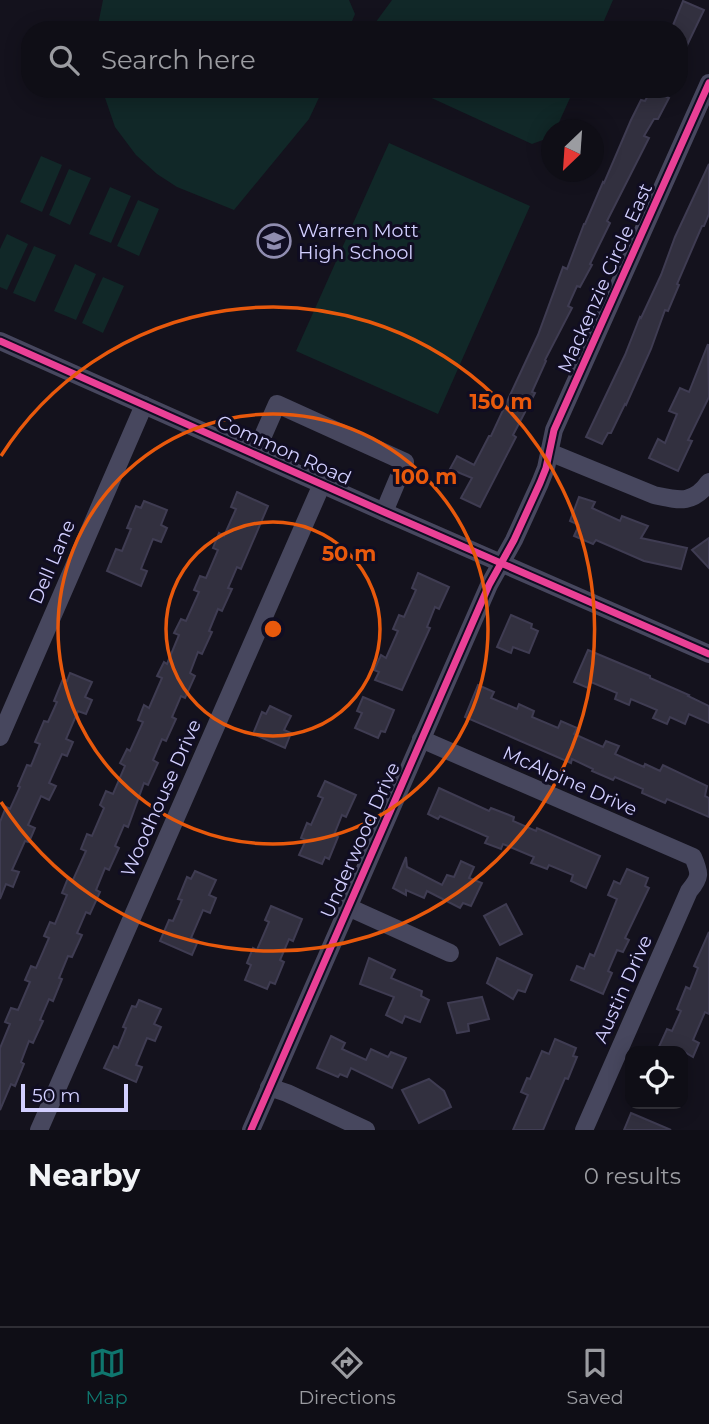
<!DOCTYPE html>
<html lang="en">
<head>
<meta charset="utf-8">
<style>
  :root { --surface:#0f0e16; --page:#18171f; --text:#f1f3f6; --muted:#9b9ca1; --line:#2f2e35; --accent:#0f766e }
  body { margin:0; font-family:Montserrat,sans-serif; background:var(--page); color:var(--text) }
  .controls { position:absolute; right:21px; bottom:21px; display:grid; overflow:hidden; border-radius:14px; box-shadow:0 4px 18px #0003 }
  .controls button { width:63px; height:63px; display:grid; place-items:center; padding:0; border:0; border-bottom:2px solid var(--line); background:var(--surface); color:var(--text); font:35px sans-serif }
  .compass { position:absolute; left:541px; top:119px; width:63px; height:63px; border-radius:50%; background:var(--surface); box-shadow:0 4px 18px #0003; rotate:205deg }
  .scale { position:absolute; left:21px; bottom:18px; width:107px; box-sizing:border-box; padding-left:7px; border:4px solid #d2cfff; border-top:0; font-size:19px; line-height:24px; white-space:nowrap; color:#d2cfff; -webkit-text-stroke:5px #100d22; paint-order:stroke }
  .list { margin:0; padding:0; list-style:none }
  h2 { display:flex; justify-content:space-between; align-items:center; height:91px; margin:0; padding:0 28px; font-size:30px }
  h2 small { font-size:23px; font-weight:400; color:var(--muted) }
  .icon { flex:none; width:38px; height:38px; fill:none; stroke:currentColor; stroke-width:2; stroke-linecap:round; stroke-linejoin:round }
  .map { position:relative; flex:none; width:709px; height:1130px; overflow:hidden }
  .search { position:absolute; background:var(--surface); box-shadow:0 4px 18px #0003; left:21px; right:21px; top:21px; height:77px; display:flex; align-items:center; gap:18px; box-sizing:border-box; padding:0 24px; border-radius:28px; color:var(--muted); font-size:26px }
  .sheet { height:196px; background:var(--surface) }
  nav { display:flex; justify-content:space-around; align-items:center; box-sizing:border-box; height:98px; border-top:2px solid var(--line); background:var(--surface); font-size:19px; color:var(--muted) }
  nav a { display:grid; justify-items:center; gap:4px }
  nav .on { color:var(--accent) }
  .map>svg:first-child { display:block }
  .green { fill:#112828 }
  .building { fill:#32303f; stroke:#3f3c52; stroke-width:2 }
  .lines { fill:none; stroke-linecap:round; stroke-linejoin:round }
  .minor { stroke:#47475e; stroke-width:18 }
  .cycleway-casing { stroke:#100d22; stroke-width:11 }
  .cycleway { stroke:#ea4096; stroke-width:7 }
  .ring { fill:none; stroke:#e8590c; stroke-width:3.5 }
  .labels { text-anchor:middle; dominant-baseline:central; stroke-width:6; stroke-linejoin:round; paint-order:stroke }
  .poi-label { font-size:19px; fill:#d2cfff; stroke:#100d22; text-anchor:start }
  .street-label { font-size:19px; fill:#d2cfff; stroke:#100d22 }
  .centre { fill:#e8590c; stroke:#100d22; stroke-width:3.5 }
  .ring-label { font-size:21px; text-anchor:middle; font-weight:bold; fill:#e8590c; stroke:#100d22; stroke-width:6; stroke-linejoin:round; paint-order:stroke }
</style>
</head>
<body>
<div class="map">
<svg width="709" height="1130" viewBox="0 0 709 1130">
  <rect width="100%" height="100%" fill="#14121d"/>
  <!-- green -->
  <g class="green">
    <polygon points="103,0 349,0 355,14 350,26 352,28 351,30 97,30"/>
    <polygon points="392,0 613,0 600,30 370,30"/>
    <polygon points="102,89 323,89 309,119 234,210 177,187 157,174 136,155 115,127"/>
    <polygon points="412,89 574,89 556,129 552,130 551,137 532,144"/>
    <polygon points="389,143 530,206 438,414 296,351"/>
    <polygon points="41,156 62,165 42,212 20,202"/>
    <polygon points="69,169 91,178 70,225 49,215"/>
    <polygon points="110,187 131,196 111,243 89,234"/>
    <polygon points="138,200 159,209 139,256 117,246"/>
    <polygon points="7,234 28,244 7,290 0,287 0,249"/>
    <polygon points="34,246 56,255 35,302 13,293"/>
    <polygon points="75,264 96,274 76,320 54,311"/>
    <polygon points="103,277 124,286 103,333 82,323"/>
  </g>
  <!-- building -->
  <g class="building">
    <polygon points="683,1 704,10 679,62 679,30 671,30"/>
    <polygon points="651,90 669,98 658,119 654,119 644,136 649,138 607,221 610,223 590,264 592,265 580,287 577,286 568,306 572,308 545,360 546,361 532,392 535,393 513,435 516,437 480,507 461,498 472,478 450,469 457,456 474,465 489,436 491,436 538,335 563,267 567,269 584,224 585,224 603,182 604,183 631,120 641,100 645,101"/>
    <polygon points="709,164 709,214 704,226 702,226 677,284 679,285 668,311 665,310 651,349 626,405 625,404 611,433 608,433 602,444 586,437 625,355 640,317 641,318 661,275 675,237"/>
    <polygon points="708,344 709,397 688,440 692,441 678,471 649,458 658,439 665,443 677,414 669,411 680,388 689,392"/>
    <polygon points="237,492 268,506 241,569 237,567 228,588 232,589 222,611 218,609 209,631 212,632 202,654 198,652 190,673 195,676 185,698 181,696 172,717 176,719 166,741 162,739 153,760 158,763 148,785 144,783 128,827 124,825 115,846 119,848 109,870 105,868 96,890 100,892 90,914 86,912 77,933 82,935 72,957 68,956 59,978 62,979 53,1001 49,999 40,1020 43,1021 33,1043 29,1041 21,1062 24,1064 15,1086 11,1084 0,1110 0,1048 10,1024 5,1022 11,1008 18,1010 30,982 25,980 31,966 36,968 49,938 44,936 50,922 55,924 67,895 62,893 68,878 73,880 86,851 81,849 87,834 92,836 104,808 100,805 106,791 113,794 125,766 120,763 127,749 130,751 143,722 138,720 144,705 149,708 162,678 157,676 164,662 167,664 179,635 174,633 181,619 186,621 199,592 194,590 200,576 206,578 218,550 213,548 219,533 224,536 236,509 231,507"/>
    <polygon points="579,497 595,502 592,508 620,521 622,516 648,526 641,538 687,548 681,569 644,561 596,540 593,544 574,536 579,525 570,521"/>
    <polygon points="144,501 167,510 161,525 167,528 161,542 153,539 141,569 147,571 141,586 107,571 116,549 122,551 131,529 127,528 136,506 141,508"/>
    <polygon points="709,538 709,568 692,550"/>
    <polygon points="418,573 449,587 439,609 435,607 427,627 430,628 402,690 375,680 379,672 374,670 381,655 386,658 398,631 393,629 399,615 404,617 416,590 412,588"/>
    <polygon points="511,615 532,624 531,628 538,631 529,653 513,647 511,653 497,647"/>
    <polygon points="588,650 650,676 650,678 689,695 688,696 709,706 709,723 689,714 685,724 670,717 667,724 653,718 657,710 631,699 629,705 615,699 617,693 591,682 588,688 574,682"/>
    <polygon points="70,673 92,682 85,697 92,700 86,714 78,711 66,739 73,742 67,756 62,754 49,783 56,786 49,800 41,796 28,825 35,828 29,842 25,841 12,870 19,872 13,887 6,884 0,899 0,822 6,807 10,809 20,787 18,786 27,765 31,766 40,744 35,742 44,721 48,722 57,702 54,701 63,679 67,681"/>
    <polygon points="478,685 494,692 491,698 517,709 519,704 534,711 532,717 558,728 561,721 577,728 574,734 603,747 606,741 619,746 615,754 644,767 645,764 660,771 663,765 707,786 705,796 709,798 709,817 667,799 665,803 642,793 643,789 615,777 613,780 592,771 593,769 572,759 571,763 465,717"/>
    <polygon points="363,697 394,710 385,732 381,731 378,738 355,728 362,713 357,711"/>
    <polygon points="270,706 291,716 284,730 291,733 285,748 253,734 262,712 266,714"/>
    <polygon points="325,781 356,795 346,817 342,815 334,835 338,837 329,859 325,857 322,864 299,855 306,840 301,838 307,823 311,825 323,798 318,796"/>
    <polygon points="439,788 489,811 491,808 514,817 513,821 536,831 537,828 600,856 586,888 571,881 573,875 549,865 547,869 531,863 534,857 503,844 501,849 485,843 488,837 440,816 438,819 428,814"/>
    <polygon points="406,857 407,867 442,885 447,875 454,877 461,861 474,867 469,878 482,883 471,906 463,903 460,908 427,891 424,898 406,890 406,895 393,888"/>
    <polygon points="627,869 648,878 645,886 649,888 625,938 629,940 623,952 617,950 608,971 612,973 603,994 571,980 577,966 584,969 590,954 594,956 617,899 608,895 614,881 620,884"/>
    <polygon points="195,871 216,880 209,895 216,898 210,913 203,910 191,938 198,941 192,955 160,941 169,920 173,921 182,900 178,899 187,877 191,879"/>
    <polygon points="506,904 522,934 500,945 484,916"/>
    <polygon points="271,906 302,919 293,941 289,939 280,960 284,962 275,984 270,982 267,989 245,980 251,965 247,963 253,948 257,950 269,922 265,920"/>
    <polygon points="709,932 709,1014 705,1012 693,1040 699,1043 693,1057 683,1051 657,1051 667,1029 672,1031 681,1011 677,1009 686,987 690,989 698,968 694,966"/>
    <polygon points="369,958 395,970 391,978 422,991 421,996 429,1000 420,1022 405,1016 402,1023 386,1015 394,997 360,984"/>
    <polygon points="497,958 532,975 525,992 518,990 513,999 487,983"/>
    <polygon points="482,997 489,1019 468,1024 469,1031 457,1033 448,1003"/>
    <polygon points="139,1000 161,1009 154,1024 161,1027 155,1041 147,1038 136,1065 142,1067 136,1082 104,1068 114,1046 118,1048 126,1028 123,1027 132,1006 136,1007"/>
    <polygon points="331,1036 345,1043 342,1049 366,1060 371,1049 388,1057 391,1052 406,1058 392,1088 351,1068 347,1077 340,1074 338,1077 317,1068"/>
    <polygon points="555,1039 576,1048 573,1056 577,1057 568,1079 565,1078 543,1130 513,1130 528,1095 521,1092 527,1078 530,1079 542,1051 549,1054"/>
    <polygon points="429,1079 444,1091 451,1107 419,1123 402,1090"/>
    <polygon points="631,1113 671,1130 624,1130"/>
  </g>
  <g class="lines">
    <!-- minor -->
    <g class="minor">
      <polyline points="0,341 384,512 709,654"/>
      <path d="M549 452 654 495C678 500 693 505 709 482"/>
      <polyline points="255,454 277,404 405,462 384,512"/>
      <polyline points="0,737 144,405"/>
      <path d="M421 739 693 857C700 873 701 877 689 891L584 1130"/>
      <polyline points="348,907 450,953"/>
      <polyline points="269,1087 287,1093 366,1130"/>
      <polyline points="39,1130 322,484"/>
      <polyline points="251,1130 489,585 514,540 540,483 546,468 554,430 709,83"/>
    </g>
    <defs>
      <g id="cycleway">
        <polyline points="0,341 384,512 709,654"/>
        <polyline points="251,1130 489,585 514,540 540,483 546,468 554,430 709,83"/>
      </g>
    </defs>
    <!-- cycleway casing -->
    <use href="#cycleway" class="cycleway-casing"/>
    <!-- cycleway -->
    <use href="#cycleway" class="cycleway"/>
  </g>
  <!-- distance rings -->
  <g class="ring">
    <circle cx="273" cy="629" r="107"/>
    <circle cx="273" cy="629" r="215"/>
    <path d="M1 456A322 322 0 1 1 1 802"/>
  </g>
  <!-- icons -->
  <defs>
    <symbol id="school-ring" viewBox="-11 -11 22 22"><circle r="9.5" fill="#100d22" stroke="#908db0" stroke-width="1.5"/><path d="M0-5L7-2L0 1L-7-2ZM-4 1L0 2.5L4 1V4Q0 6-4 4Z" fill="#908db0"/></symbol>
  </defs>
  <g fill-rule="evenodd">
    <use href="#school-ring" x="255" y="222" width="38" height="38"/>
  </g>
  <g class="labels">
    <!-- poi labels -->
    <g class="poi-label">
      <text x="298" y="230">Warren Mott<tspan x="298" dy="22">High School</tspan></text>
    </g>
    <!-- street labels -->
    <g class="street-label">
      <text transform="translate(605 278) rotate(-66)">Mackenzie Circle East</text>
      <text transform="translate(284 450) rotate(24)">Common Road</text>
      <text transform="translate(52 562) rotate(-67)">Dell Lane</text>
      <text transform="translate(570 781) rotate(24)">McAlpine Drive</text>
      <text transform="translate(161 798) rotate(-66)">Woodhouse Drive</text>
      <text transform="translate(360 840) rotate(-66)">Underwood Drive</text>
      <text transform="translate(623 989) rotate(-66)">Austin Drive</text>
    </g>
  </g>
  <circle cx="273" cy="629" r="10" class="centre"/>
  <g class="ring-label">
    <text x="501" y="409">150 m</text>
    <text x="425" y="484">100 m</text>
    <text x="349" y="561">50 m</text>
  </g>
</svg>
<div class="controls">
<button><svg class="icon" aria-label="locate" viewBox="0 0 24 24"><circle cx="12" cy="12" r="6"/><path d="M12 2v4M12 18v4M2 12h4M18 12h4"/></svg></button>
</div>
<svg class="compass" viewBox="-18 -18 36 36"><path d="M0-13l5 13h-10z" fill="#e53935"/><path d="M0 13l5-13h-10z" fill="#9b9ca1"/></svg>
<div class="scale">50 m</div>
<div class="search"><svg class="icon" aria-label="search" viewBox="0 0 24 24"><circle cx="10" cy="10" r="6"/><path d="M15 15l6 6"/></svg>Search here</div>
</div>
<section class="sheet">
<h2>Nearby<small>0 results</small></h2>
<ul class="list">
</ul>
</section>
<nav>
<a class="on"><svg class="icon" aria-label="map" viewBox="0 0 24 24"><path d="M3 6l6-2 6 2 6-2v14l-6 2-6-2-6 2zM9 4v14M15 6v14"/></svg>Map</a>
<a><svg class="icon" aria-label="directions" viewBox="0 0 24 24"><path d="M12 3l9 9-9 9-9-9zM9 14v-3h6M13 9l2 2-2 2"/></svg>Directions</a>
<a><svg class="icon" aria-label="saved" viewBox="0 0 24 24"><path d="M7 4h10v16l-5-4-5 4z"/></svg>Saved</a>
</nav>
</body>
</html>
